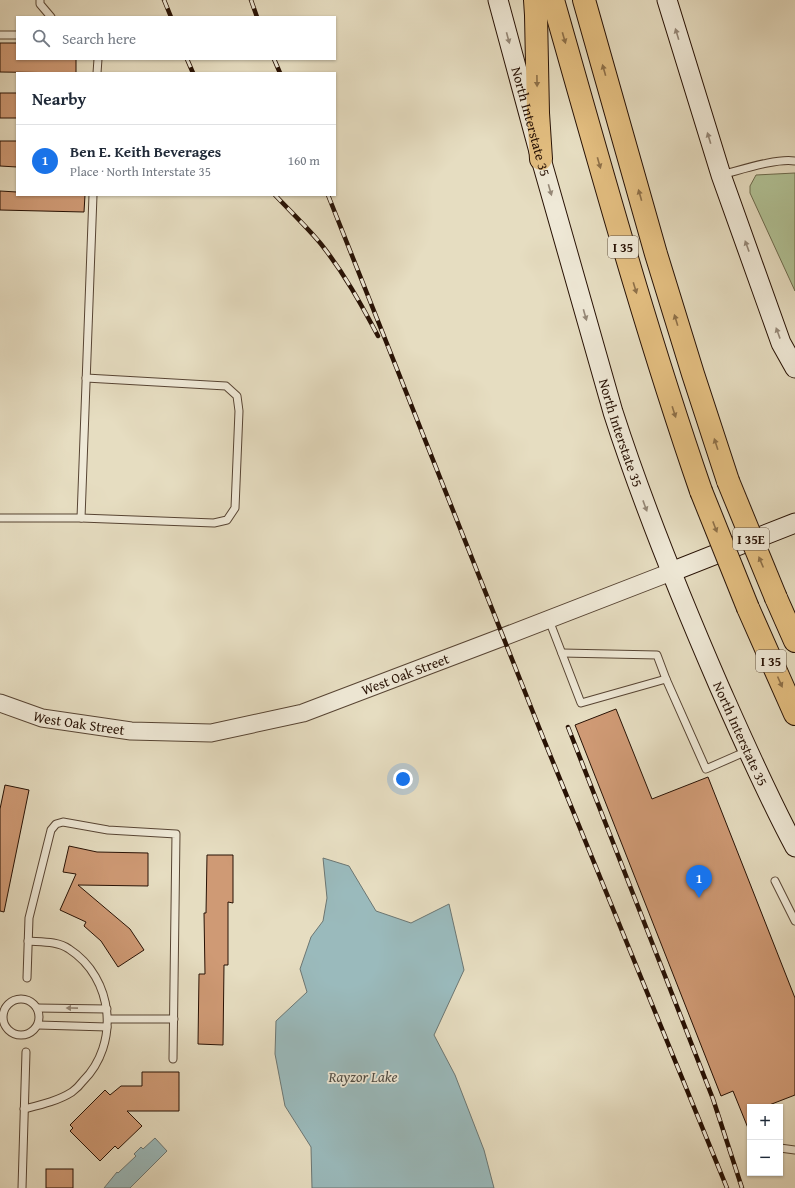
<!DOCTYPE html>
<html lang="en">
<head>
<meta charset="utf-8">
<style>
  :root { --surface:#fff; --page:#f6f6f7; --text:#1f2937; --muted:#747a83; --line:#e0e1e3; --accent:#1a73e8 }
  body { margin:0; font-family:"Gentium Book Plus",serif; background:var(--page); color:var(--text) }
  .controls { position:absolute; right:12px; bottom:12px; display:grid; overflow:hidden; border-radius:0px; box-shadow:0 1px 3px #0004 }
  .controls button { width:36px; height:36px; display:grid; place-items:center; padding:0; border:0; border-bottom:1px solid var(--line); background:var(--surface); color:var(--text); font:20px sans-serif }
  .you { position:absolute; left:403px; top:779px; width:14px; height:14px; margin:-10px; border:3px solid #fff; border-radius:50%; background:#1a73e8; box-shadow:0 0 0 6px #1a73e833 }
  .badge { display:grid; place-items:center; width:26px; height:26px; border-radius:50%; background:var(--accent); color:#fff; font-size:13px; font-weight:700 }
  .pin { position:absolute; translate:-50% -33px; filter:drop-shadow(0 1px 2px #0008) }
  .pin::after { content:''; position:absolute; top:21px; width:14px; height:12px; background:inherit; clip-path:polygon(0 0,100% 0,50% 100%) }
  .list { margin:0; padding:0; list-style:none }
  h2 { display:flex; justify-content:space-between; align-items:center; height:52px; margin:0; padding:0 16px; font-size:17px }
  h2 small { font-size:13px; font-weight:400; color:var(--muted) }
  .list li { display:grid; grid-template-columns:26px 1fr auto; gap:12px; align-items:center; box-sizing:border-box; height:72px; padding:0 16px; border-top:1px solid var(--line) }
  .list b { display:block; font-size:15px; white-space:nowrap }
  .list p { margin:0; font-size:13px; white-space:nowrap; color:var(--muted) }
  .list em { font-size:13px; font-style:normal; color:var(--muted) }
  .icon { flex:none; width:22px; height:22px; fill:none; stroke:currentColor; stroke-width:2; stroke-linecap:round; stroke-linejoin:round }
  .map { position:relative; flex:none; width:795px; height:1188px; overflow:hidden }
  .search { position:absolute; background:var(--surface); box-shadow:0 1px 3px #0004; left:16px; top:16px; width:320px; height:44px; display:flex; align-items:center; gap:10px; box-sizing:border-box; padding:0 14px; border-radius:0px; color:var(--muted); font-size:15px }
  .panel { position:absolute; background:var(--surface); box-shadow:0 1px 3px #0004; left:16px; top:72px; width:320px; height:124px; border-radius:0px }
  .map>svg:first-child { display:block }
  .green { fill:#b1c296; stroke:#6c6a4d }
  .water { fill:#9ababc; stroke:#6c7672 }
  .building { fill:#cf9a75; stroke:#271104 }
  .lines { fill:none; stroke-linecap:round; stroke-linejoin:round }
  .service-casing { stroke:#574433; stroke-width:9 }
  .tertiary-casing { stroke:#574433; stroke-width:19 }
  .secondary-casing { stroke:#271104; stroke-width:21 }
  .motorway-casing { stroke:#271104; stroke-width:24 }
  .service { stroke:#efe9d7; stroke-width:7 }
  .tertiary { stroke:#efe9d7; stroke-width:17 }
  .secondary { stroke:#efe9d7; stroke-width:19 }
  .motorway { stroke:#e3be80; stroke-width:22 }
  .rail-casing { stroke:#271104; stroke-width:4.5 }
  .rail { stroke:#efe9d7; stroke-width:3; stroke-dasharray:9; stroke-linecap:butt }
  .motorway-bridge-casing { stroke:#271104; stroke-width:24; stroke-linecap:butt }
  .motorway-bridge { stroke:#e3be80; stroke-width:22 }
  .oneway { fill:#958878 }
  .oneway2 { fill:#8e7048 }
  .labels { text-anchor:middle; dominant-baseline:central; stroke-width:3.5; stroke-linejoin:round; paint-order:stroke }
  .shield { fill:#efe9d7; stroke:#635243; stroke-width:1 }
  .shield-label { font-size:13px; font-weight:bold; fill:#271104 }
  .street-label { font-size:14px; fill:#271104; stroke:#efe9d7 }
  .water-label { font-size:15px; font-style:italic; fill:#4f4c44; stroke:#efe9d7 }
</style>
</head>
<body>
<div class="map">
<svg width="795" height="1188" viewBox="0 0 795 1188">
  <rect width="100%" height="100%" fill="#e6ddc1"/>
  <filter id="stains"><feTurbulence type="fractalNoise" baseFrequency=".005" numOctaves="4"/><feColorMatrix values="0 0 0 0 .2 0 0 0 0 .09 0 0 0 0 .02 0 0 0 .5 -.17"/></filter>
  <radialGradient id="worn" r=".72"><stop offset=".6" stop-color="#630" stop-opacity="0"/><stop offset="1" stop-color="#630" stop-opacity=".3"/></radialGradient>
  <!-- green -->
  <polygon class="green" points="795,173 795,291 750,193 750,186 756,175"/>
  <!-- water -->
  <g class="water">
    <polygon points="323,858 349,866 376,911 411,923 449,904 464,970 434,1035 455,1075 484,1150 494,1188 312,1188 311,1147 285,1106 275,1054 276,1021 307,992 300,969 311,937 323,921 327,898"/>
    <polygon points="155,1138 167,1151 130,1188 104,1188 117,1172 118,1173 136,1156 134,1154 141,1147 143,1149"/>
  </g>
  <!-- building -->
  <g class="building">
    <polygon points="0,43 17,43 17,59 76,59 76,73 0,72"/>
    <rect x="0" y="93" width="17" height="25"/>
    <polygon points="0,141 17,141 17,167 0,166"/>
    <polygon points="0,191 17,192 17,195 85,195 84,212 0,210"/>
    <polygon points="616,709 652,799 708,777 795,998 795,1095 764,1107 750,1107 750,1133 733,1091 721,1096 575,725"/>
    <polygon points="5,785 29,790 4,912 0,911 0,809"/>
    <polygon points="69,846 97,852 148,853 148,886 78,885 130,929 144,950 118,967 101,941 84,926 86,922 60,910 76,874 63,872"/>
    <polygon points="207,855 233,855 233,903 228,902 228,965 224,965 223,1045 198,1044 199,974 205,974 204,913 206,913"/>
    <polygon points="142,1072 179,1072 179,1111 127,1111 142,1126 118,1149 115,1146 100,1161 70,1131 73,1128 70,1125 105,1090 110,1095 121,1086 142,1086"/>
    <rect x="46" y="1169" width="27" height="19"/>
  </g>
  <g class="lines">
    <defs>
      <g id="service">
        <polyline points="40,0 40,4 51,17"/>
        <polyline points="0,35 17,35"/>
        <polyline points="97,73 98,59"/>
        <path d="M721 175C741 170 776 158 795 161"/>
        <polyline points="0,518 81,518 214,523 227,520 235,508 239,411 237,396 226,386 86,378"/>
        <polyline points="81,518 93,195"/>
        <polyline points="549,620 581,703 666,679 706,769 747,751"/>
        <polyline points="562,653 657,655 666,679"/>
        <polyline points="775,881 795,921"/>
        <polyline points="27,978 29,918 51,830 56,824 63,822 108,830 176,834 173,1059"/>
        <circle cx="21" cy="1017" r="18"/>
        <polyline points="37,1008 107,1009"/>
        <polyline points="108,1019 174,1019"/>
        <polyline points="38,1025 107,1027"/>
        <path d="M24 1109C40 1105 58 1101 72 1092 76 1089 80 1085 83 1081 120 1044 114 978 69 949 58 941 41 942 28 941"/>
        <polyline points="780,1148 795,1150"/>
        <polyline points="22,1188 26,1052"/>
      </g>
      <g id="tertiary">
        <path id="s1" d="M0 703 42 718 131 731 211 733 303 713 503 637 671 572"/>
      </g>
      <g id="secondary">
        <path id="s2" d="M498 0 541 159 613 412C643 505 680 596 719 686 743 740 767 795 795 847"/>
        <polyline points="667,0 721,175 781,343 795,368"/>
        <polyline points="671,572 795,523"/>
      </g>
      <g id="motorway">
        <polyline points="535,0 536,15 538,113 541,159"/>
        <path d="M553 0C600 165 645 329 701 491"/>
        <polyline points="584,0 656,254 693,374 728,481"/>
        <polyline points="776,598 795,641"/>
        <polyline points="748,608 795,714"/>
      </g>
    </defs>
    <!-- service casing -->
    <use href="#service" class="service-casing"/>
    <!-- tertiary casing -->
    <use href="#tertiary" class="tertiary-casing"/>
    <!-- secondary casing -->
    <use href="#secondary" class="secondary-casing"/>
    <!-- motorway casing -->
    <use href="#motorway" class="motorway-casing"/>
    <!-- service -->
    <use href="#service" class="service"/>
    <!-- tertiary -->
    <use href="#tertiary" class="tertiary"/>
    <!-- secondary -->
    <use href="#secondary" class="secondary"/>
    <!-- motorway -->
    <use href="#motorway" class="motorway"/>
    <defs>
      <g id="rail">
        <polyline points="164,0 171,17"/>
        <polyline points="251,0 257,17"/>
        <polyline points="187,59 193,73"/>
        <polyline points="274,59 280,73"/>
        <path d="M275 195C290 211 307 227 321 244 344 273 361 304 378 336"/>
        <polyline points="328,195 544,740 727,1188"/>
        <polyline points="568,727 713,1099 742,1188"/>
      </g>
    </defs>
    <!-- rail casing -->
    <use href="#rail" class="rail-casing"/>
    <!-- rail -->
    <use href="#rail" class="rail"/>
    <defs>
      <g id="motorway-bridge">
        <polyline points="728,481 776,598"/>
        <polyline points="701,491 748,608"/>
      </g>
    </defs>
    <!-- motorway-bridge casing -->
    <use href="#motorway-bridge" class="motorway-bridge-casing"/>
    <!-- motorway-bridge -->
    <use href="#motorway-bridge" class="motorway-bridge"/>
  </g>
  <!-- one-way arrows -->
  <defs><path id="oneway-solid" d="M-6-.8H1V-3.2L6.5 0L1 3.2V.8H-6Z"/></defs>
  <g class="oneway">
    <use href="#oneway-solid" transform="translate(677 34) rotate(-107)"/>
    <use href="#oneway-solid" transform="translate(508 38) rotate(75)"/>
    <use href="#oneway-solid" transform="translate(709 138) rotate(-107)"/>
    <use href="#oneway-solid" transform="translate(550 190) rotate(74)"/>
    <use href="#oneway-solid" transform="translate(747 246) rotate(-110)"/>
    <use href="#oneway-solid" transform="translate(585 315) rotate(74)"/>
    <use href="#oneway-solid" transform="translate(778 333) rotate(-110)"/>
    <use href="#oneway-solid" transform="translate(645 506) rotate(70)"/>
    <use href="#oneway-solid" transform="translate(72 1008) rotate(-179)"/>
  </g>
  <g class="oneway2">
    <use href="#oneway-solid" transform="translate(564 38) rotate(74)"/>
    <use href="#oneway-solid" transform="translate(604 70) rotate(-106)"/>
    <use href="#oneway-solid" transform="translate(537 81) rotate(89)"/>
    <use href="#oneway-solid" transform="translate(599 163) rotate(74)"/>
    <use href="#oneway-solid" transform="translate(640 195) rotate(-106)"/>
    <use href="#oneway-solid" transform="translate(635 288) rotate(73)"/>
    <use href="#oneway-solid" transform="translate(676 320) rotate(-107)"/>
    <use href="#oneway-solid" transform="translate(674 412) rotate(72)"/>
    <use href="#oneway-solid" transform="translate(716 444) rotate(-108)"/>
    <use href="#oneway-solid" transform="translate(715 527) rotate(69)"/>
    <use href="#oneway-solid" transform="translate(761 562) rotate(-113)"/>
    <use href="#oneway-solid" transform="translate(780 682) rotate(66)"/>
  </g>
  <g class="labels">
    <!-- shield labels -->
    <g class="shield">
      <rect x="608" y="236" width="30" height="22" rx="3"/>
      <rect x="733" y="528" width="36" height="22" rx="3"/>
      <rect x="756" y="650" width="30" height="22" rx="3"/>
    </g>
    <g class="shield-label">
      <text x="623" y="247">I 35</text>
      <text x="751" y="539">I 35E</text>
      <text x="771" y="661">I 35</text>
    </g>
    <!-- street labels -->
    <g class="street-label">
      <text stroke="none"><textPath href="#s2" startOffset="126">North Interstate 35</textPath></text>
      <text stroke="none"><textPath href="#s2" startOffset="450">North Interstate 35</textPath></text>
      <text stroke="none"><textPath href="#s1" startOffset="418">West Oak Street</textPath></text>
      <text stroke="none"><textPath href="#s1" startOffset="82">West Oak Street</textPath></text>
      <text stroke="none"><textPath href="#s2" startOffset="774">North Interstate 35</textPath></text>
    </g>
    <!-- water labels -->
    <g class="water-label">
      <text x="363" y="1076">Rayzor Lake</text>
    </g>
  </g>
  <rect width="100%" height="100%" filter="url(#stains)"/>
  <rect width="100%" height="100%" fill="url(#worn)"/>
</svg>
<div class="controls">
<button>+</button>
<button>−</button>
</div>
<div class="you"></div>
<div class="pin badge" style="left:699px;top:898px">1</div>
<div class="search"><svg class="icon" aria-label="search" viewBox="0 0 24 24"><circle cx="10" cy="10" r="6"/><path d="M15 15l6 6"/></svg>Search here</div>
<section class="panel">
<h2>Nearby<small></small></h2>
<ul class="list">
<li><span class="badge">1</span><div><b>Ben E. Keith Beverages</b><p>Place · North Interstate 35</p></div><em>160 m</em></li>
</ul>
</section>
</div>
</body>
</html>
